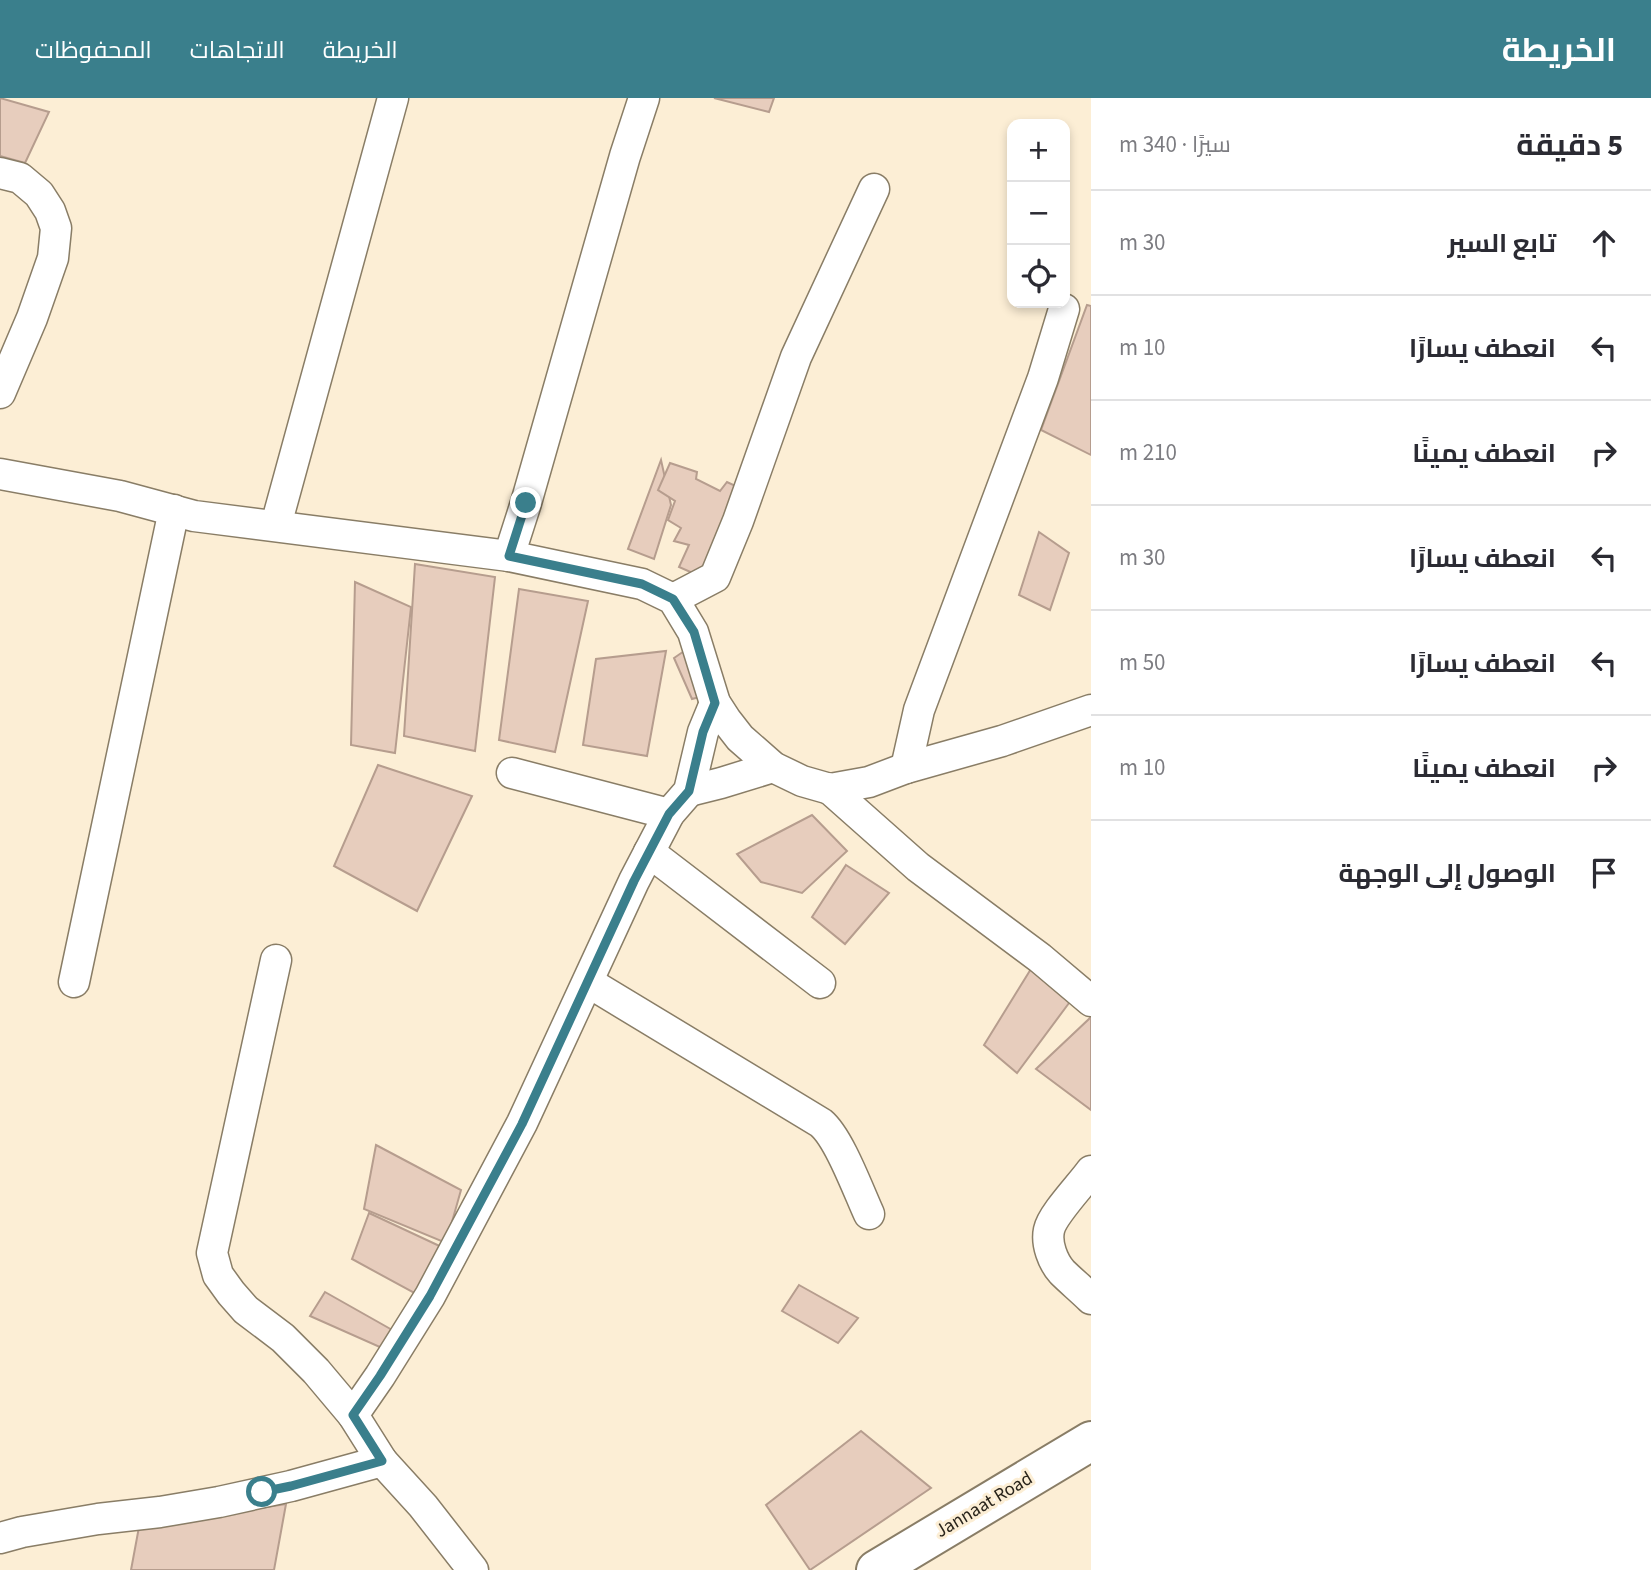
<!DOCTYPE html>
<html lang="ar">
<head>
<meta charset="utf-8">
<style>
  :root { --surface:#fff; --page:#f7f7f7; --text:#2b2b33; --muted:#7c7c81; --line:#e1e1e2; --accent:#3a7f8c }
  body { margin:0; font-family:"Source Sans 3",Cairo,sans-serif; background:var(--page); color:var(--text); direction:rtl }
  .controls { position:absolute; right:21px; top:21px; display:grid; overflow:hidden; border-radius:14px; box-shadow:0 4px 10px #0003 }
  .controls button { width:63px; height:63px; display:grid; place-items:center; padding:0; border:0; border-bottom:2px solid var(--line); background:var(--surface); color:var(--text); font:35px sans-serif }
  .stop { position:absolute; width:21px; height:21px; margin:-16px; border:5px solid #3a7f8c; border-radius:50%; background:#fff }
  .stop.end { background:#3a7f8c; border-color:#fff; box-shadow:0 2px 7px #0008 }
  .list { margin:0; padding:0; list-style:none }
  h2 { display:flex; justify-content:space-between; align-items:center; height:91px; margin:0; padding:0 28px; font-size:30px }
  h2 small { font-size:23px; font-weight:400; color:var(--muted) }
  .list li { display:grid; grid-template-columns:46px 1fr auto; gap:21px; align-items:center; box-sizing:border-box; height:105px; padding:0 28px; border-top:2px solid var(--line) }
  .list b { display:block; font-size:26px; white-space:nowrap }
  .list em { font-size:23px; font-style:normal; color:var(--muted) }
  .icon { flex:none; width:38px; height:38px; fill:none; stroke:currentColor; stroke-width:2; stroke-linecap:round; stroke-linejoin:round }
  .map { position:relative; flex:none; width:1091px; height:1472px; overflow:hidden; direction:ltr }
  header { display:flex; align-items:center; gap:42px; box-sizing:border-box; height:98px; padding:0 35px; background:var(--accent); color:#fff }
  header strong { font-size:33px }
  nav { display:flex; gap:38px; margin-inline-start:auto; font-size:24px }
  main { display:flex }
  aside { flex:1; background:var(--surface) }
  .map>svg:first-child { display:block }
  .building { fill:#e7cdbd; stroke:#b69d8e; stroke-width:2 }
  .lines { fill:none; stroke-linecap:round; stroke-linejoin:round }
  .street-casing { stroke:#897d66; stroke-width:33 }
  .secondary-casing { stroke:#897d66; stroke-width:42 }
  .street { stroke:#fff; stroke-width:30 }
  .secondary { stroke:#fff; stroke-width:38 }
  .route { stroke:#3a7f8c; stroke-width:9 }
  .labels { text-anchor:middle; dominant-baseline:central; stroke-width:6; stroke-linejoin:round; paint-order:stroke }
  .street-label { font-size:19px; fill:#29241b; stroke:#fceed5 }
</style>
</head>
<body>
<header>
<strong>الخريطة</strong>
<nav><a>الخريطة</a><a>الاتجاهات</a><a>المحفوظات</a></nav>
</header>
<main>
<aside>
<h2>5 دقيقة<small>سيرًا · 340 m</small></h2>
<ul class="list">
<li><svg class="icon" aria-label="ahead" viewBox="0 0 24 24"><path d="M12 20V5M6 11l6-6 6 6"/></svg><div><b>تابع السير</b></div><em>30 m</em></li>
<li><svg class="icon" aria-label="left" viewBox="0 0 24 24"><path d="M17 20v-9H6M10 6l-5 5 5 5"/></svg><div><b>انعطف يسارًا</b></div><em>10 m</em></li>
<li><svg class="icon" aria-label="right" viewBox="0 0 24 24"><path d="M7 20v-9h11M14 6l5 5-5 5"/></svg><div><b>انعطف يمينًا</b></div><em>210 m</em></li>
<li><svg class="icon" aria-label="left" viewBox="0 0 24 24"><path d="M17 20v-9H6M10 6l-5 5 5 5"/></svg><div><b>انعطف يسارًا</b></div><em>30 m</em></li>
<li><svg class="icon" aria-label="left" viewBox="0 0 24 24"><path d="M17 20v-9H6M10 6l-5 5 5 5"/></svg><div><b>انعطف يسارًا</b></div><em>50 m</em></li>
<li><svg class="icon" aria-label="right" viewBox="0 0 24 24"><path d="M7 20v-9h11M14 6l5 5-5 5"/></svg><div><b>انعطف يمينًا</b></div><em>10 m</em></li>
<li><svg class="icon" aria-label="arrive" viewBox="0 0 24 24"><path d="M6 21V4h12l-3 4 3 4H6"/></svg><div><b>الوصول إلى الوجهة</b></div></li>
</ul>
</aside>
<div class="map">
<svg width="1091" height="1472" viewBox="0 0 1091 1472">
  <rect width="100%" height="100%" fill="#fceed5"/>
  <!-- building -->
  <g class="building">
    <polygon points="0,0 49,14 25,65 0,58"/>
    <polygon points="714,0 774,0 769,14"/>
    <polygon points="1087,207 1091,208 1091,357 1041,332"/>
    <polygon points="661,362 671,407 654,461 628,451"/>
    <polygon points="670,365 697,374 696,381 720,393 727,384 742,391 715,456 695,476 679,469 689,447 674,443 681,430 668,422 675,403 658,392"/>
    <polygon points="1039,434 1069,455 1050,512 1019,497"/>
    <polygon points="415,466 495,479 475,653 404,638"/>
    <polygon points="355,484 411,509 395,655 351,647"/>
    <polygon points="519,491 588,503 555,654 499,642"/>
    <polygon points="690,549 707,597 692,601 674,560"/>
    <polygon points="666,553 647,658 583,647 596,561"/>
    <polygon points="378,667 472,698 417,813 334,768"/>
    <polygon points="812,717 847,753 802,795 761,784 737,756"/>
    <polygon points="846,767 889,795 845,846 812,819"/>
    <polygon points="1034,866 1072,901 1017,975 984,947"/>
    <polygon points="1091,919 1091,1012 1036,971"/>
    <polygon points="376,1047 461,1092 446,1145 364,1111"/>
    <polygon points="369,1115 446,1151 418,1197 352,1161"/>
    <polygon points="799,1187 858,1220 838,1245 782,1213"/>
    <polygon points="325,1194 394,1233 382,1250 310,1218"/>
    <polygon points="861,1333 931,1390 810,1472 766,1407"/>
    <polygon points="286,1406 274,1472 131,1472 139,1429"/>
  </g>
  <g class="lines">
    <defs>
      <g id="street">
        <polyline points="644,0 625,58 526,405 509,458 642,486 673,501 693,534 715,605 726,622 740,640 773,669 802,683 830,691 869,684 906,670 1002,643 1091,612"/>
        <polyline points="0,75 20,80 39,96 50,113 56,130 53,160 32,220 0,295"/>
        <polyline points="0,376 120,398 194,418 509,458"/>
        <polyline points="276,427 393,0"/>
        <polyline points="673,501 715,479 738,423 796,259 874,91"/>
        <polyline points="906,670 919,612 1043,280 1064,211"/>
        <polyline points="512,675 669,716"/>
        <polyline points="830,691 918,769 1040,860 1091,903"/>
        <polyline points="689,693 721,685 773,669"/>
        <polyline points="649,754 820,885"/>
        <polyline points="276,862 212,1155 218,1177 231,1195 246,1212 283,1240 316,1273 353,1317 382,1363 423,1408 473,1472"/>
        <polyline points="74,884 174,412"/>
        <path d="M588 884 821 1025C839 1040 858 1092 869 1116"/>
        <path d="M1091 1073C1081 1087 1052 1117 1049 1132 1046 1146 1053 1164 1062 1174 1071 1183 1082 1192 1091 1201"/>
        <polyline points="353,1317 380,1278 430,1198 522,1025 634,783 669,716 689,693 703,634 715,605"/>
        <polyline points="0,1440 22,1434 98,1421 160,1414 219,1404 291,1388 382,1363"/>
      </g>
      <polyline id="secondary" points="876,1472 1091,1343"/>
    </defs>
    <!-- street casing -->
    <use href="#street" class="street-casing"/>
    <!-- secondary casing -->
    <use href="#secondary" class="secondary-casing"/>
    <!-- street -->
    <use href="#street" class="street"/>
    <!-- secondary -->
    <use href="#secondary" class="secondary"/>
  </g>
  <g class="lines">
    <!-- route -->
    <polyline class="route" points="262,1394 291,1388 382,1363 353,1317 380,1278 430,1198 522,1026 634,783 669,716 689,693 703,634 715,605 694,534 673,501 642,486 509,458 526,405"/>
  </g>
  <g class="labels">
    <!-- street labels -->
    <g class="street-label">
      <text transform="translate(984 1407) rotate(-31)">Jannaat Road</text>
    </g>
  </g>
</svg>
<div class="controls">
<button>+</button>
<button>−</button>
<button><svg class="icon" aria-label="locate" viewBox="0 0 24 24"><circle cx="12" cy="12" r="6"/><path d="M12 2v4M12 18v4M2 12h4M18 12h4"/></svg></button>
</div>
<div class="stop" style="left:262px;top:1394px"></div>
<div class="stop end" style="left:526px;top:405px"></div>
</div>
</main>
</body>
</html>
